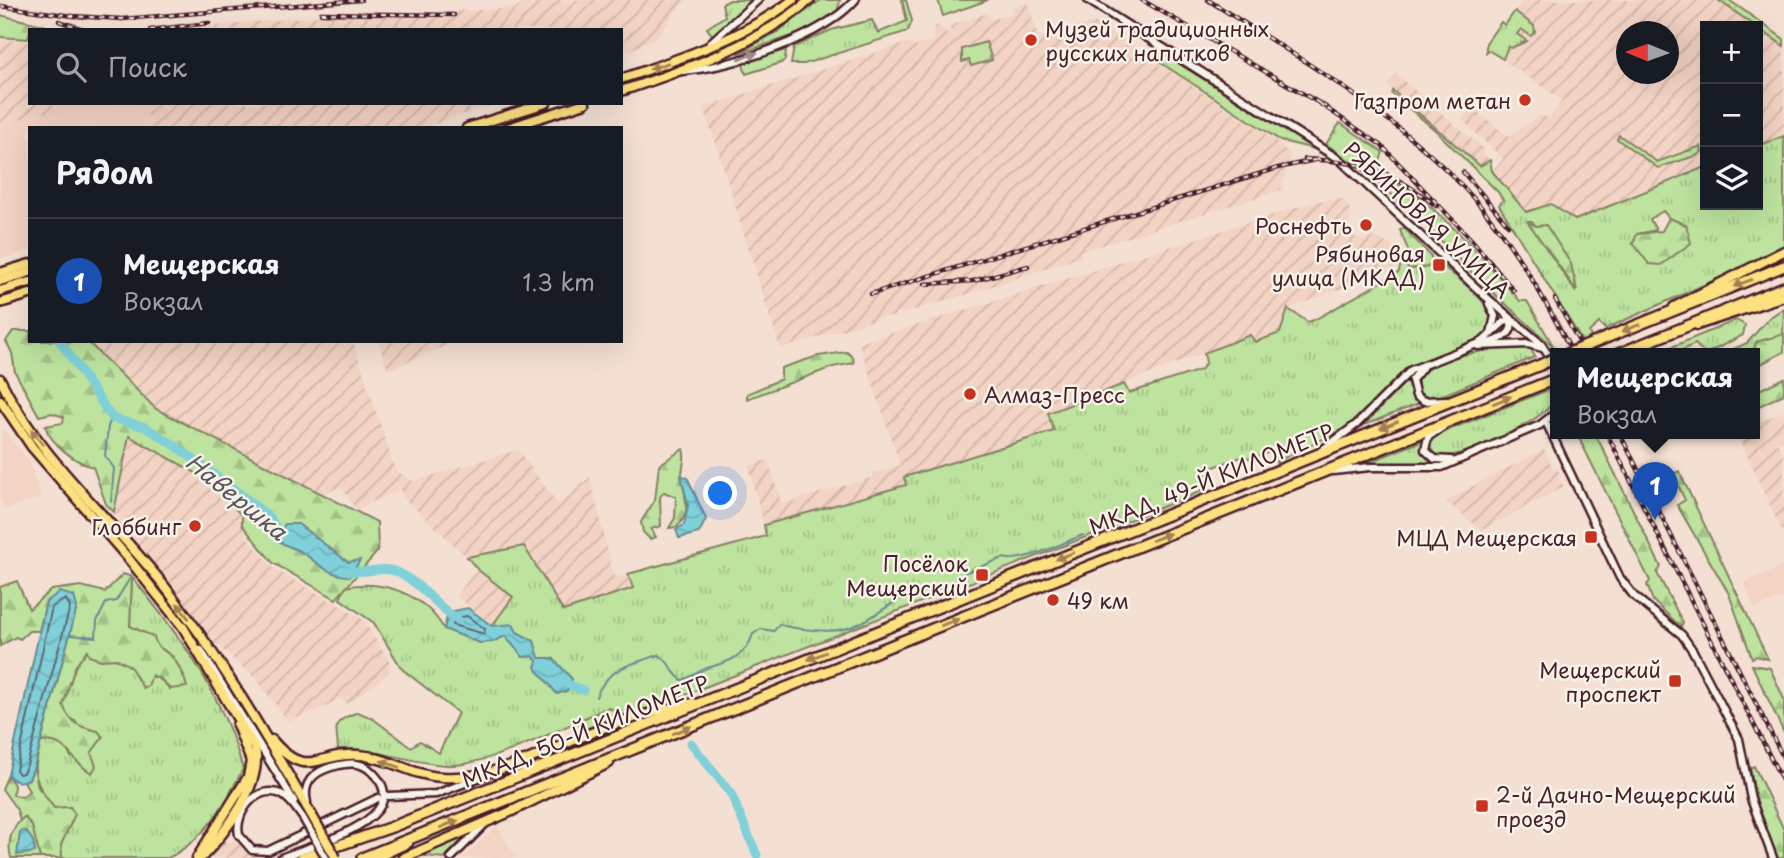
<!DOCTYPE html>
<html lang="ru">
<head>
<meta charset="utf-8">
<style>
  :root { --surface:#171b24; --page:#20242c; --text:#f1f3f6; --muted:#9ea1a6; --line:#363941; --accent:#c8321e }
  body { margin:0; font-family:"Playpen Sans",sans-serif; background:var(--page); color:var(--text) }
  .controls { position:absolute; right:21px; top:21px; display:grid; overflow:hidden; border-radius:0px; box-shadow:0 7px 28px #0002 }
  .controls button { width:63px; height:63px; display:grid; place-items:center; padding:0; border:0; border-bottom:2px solid var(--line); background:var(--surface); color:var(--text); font:35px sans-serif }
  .compass { position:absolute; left:1616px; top:21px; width:63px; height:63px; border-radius:50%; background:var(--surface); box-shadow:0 7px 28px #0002; rotate:271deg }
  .you { position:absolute; left:721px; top:494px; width:24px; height:24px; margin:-18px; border:5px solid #fff; border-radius:50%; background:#1a73e8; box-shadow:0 0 0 10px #1a73e833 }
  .badge { display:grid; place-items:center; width:46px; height:46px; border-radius:50%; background:var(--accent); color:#fff; font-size:23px; font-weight:700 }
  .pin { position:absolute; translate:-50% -58px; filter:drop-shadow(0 2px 4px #0008) }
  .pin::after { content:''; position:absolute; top:37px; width:24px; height:21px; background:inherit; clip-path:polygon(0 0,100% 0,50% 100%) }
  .popup { position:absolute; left:1550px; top:348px; width:210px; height:91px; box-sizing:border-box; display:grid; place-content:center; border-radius:0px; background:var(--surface); filter:drop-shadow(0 2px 5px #0005); font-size:23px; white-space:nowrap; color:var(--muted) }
  .popup b { font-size:26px; color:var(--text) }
  .popup::after { content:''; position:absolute; left:50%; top:100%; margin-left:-14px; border:14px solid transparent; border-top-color:var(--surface) }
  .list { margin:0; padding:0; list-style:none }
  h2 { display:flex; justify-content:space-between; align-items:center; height:91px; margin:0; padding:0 28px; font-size:30px }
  h2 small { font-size:23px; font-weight:400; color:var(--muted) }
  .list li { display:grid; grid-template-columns:46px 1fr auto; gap:21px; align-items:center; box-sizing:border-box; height:126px; padding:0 28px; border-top:2px solid var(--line) }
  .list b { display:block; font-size:26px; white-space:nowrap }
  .list p { margin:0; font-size:23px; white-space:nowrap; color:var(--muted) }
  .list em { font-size:23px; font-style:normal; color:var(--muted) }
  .icon { flex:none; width:38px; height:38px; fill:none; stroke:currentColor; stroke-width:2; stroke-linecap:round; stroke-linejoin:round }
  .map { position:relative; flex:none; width:1784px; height:858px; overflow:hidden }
  .search { position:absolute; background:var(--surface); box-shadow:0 7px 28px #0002; left:28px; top:28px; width:595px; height:77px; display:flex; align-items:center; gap:18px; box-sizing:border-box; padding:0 24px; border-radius:0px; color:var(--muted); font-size:26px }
  .panel { position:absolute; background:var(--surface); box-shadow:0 7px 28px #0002; left:28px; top:126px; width:595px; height:217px; border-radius:0px }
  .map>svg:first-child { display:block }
  .built { fill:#f2d3c4 }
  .industrial { fill:url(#industrial-furrows); fill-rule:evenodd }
  .grass { fill:url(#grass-tufts); stroke:#848164; stroke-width:2; fill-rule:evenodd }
  .forest { fill:url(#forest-firs); stroke:#848164; stroke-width:2 }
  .wetland { fill:url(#wetland-marsh); stroke:#848164; stroke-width:2 }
  .water { fill:url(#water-waves); stroke:#6a8993; stroke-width:2 }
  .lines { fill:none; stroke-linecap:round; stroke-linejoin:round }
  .shore { stroke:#5f6671; stroke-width:2 }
  .stream { stroke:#6a8993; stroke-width:2 }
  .river { stroke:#7fd0d9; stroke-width:9 }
  .minor-casing { stroke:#4a1f2b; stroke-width:11 }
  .major-casing { stroke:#4a1f2b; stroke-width:13 }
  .highway-casing { stroke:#4a1f2b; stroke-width:14 }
  .minor { stroke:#f7f3e8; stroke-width:6 }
  .major { stroke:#fde080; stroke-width:8 }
  .highway { stroke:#fde080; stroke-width:9 }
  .rail-casing { stroke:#4a1f2b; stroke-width:4.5 }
  .rail { stroke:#f7f3e8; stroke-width:2; stroke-dasharray:5; stroke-linecap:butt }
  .minor-bridge-casing { stroke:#4a1f2b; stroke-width:11; stroke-linecap:butt }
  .major-bridge-casing { stroke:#4a1f2b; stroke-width:13; stroke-linecap:butt }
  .highway-bridge-casing { stroke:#4a1f2b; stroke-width:14; stroke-linecap:butt }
  .minor-bridge { stroke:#f7f3e8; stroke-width:6 }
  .major-bridge { stroke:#fde080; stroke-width:8 }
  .highway-bridge { stroke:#fde080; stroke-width:9 }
  .oneway { fill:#a0898a }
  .oneway2 { fill:#a48056 }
  .poi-dot { fill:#c8321e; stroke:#f7f3e8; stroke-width:2.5 }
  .labels { text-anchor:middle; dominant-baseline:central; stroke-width:5; stroke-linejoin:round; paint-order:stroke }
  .poi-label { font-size:21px; fill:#4a1f2b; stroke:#f7f3e8; text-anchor:end }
  .street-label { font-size:21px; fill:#4a1f2b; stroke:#f7f3e8 }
  .water-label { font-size:23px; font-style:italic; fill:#5a545f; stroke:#f7f3e8 }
</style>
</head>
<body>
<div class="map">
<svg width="1784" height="858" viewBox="0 0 1784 858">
  <defs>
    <pattern id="industrial-furrows" width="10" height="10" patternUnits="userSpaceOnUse" patternTransform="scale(1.75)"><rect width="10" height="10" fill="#f2d3c4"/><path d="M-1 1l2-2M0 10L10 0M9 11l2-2" fill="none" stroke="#d1b5a9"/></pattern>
    <pattern id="grass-tufts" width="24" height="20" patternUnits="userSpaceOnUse" patternTransform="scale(1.75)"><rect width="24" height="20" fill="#bde39e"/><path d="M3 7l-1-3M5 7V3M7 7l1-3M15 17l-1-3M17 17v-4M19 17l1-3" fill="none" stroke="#a4c288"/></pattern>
    <pattern id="forest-firs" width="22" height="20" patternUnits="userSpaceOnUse" patternTransform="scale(1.75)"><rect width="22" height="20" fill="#bde39e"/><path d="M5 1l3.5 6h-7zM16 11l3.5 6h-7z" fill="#a4c288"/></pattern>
    <pattern id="wetland-marsh" width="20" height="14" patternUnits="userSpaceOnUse" patternTransform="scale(1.75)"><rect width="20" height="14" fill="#bde39e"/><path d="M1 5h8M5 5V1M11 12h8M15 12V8" fill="none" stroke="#a4c288"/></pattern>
    <pattern id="water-waves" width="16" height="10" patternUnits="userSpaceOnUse" patternTransform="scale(1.75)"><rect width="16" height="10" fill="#7fd0d9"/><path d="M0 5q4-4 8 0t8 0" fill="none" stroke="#6fb2ba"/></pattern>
  </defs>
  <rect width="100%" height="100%" fill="#f4e0d3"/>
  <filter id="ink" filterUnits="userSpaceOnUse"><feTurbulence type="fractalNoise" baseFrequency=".0143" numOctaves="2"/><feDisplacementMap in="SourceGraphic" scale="14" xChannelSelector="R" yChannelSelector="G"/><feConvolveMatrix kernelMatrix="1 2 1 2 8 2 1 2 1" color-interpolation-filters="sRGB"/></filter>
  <g filter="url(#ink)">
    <!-- built -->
    <g class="built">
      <polygon points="81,103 144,103 150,128 30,128 30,250 0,259 0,125"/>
      <polygon points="2,428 29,460 41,498 4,509 0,498"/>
      <polygon points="1784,566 1784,597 1755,609 1744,583"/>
      <polygon points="497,826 517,858 463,858"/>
    </g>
    <!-- industrial -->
    <g class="industrial">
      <polygon points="531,0 685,0 657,37 621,55 621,30 169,30 338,14 454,18 454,11 516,8"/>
      <path d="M1523 0H1729L1784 39V136L1758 146V26H1705V167L1575 220 1551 204 1526 212 1492 171 1503 159 1462 120 1472 107 1509 137 1540 115 1550 118 1562 100 1488 50ZM1626 32H1668V74H1626Z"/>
      <polygon points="1028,3 1039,38 1095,22 1278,142 1290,155 1281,190 1080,252 1081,257 978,291 904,313 896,312 894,317 884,317 780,349 704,107 903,44 910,43 914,47 933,40 934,27 939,25 947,34 951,32 949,26 968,19 972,26 970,19 988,13 991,20 1013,13 1012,8"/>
      <polygon points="0,39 30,42 30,103 81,103 0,125"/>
      <polygon points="1396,74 1485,150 1482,153 1490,160 1481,166 1387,86"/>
      <polygon points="144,103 498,103 422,128 150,128"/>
      <polygon points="1344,199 1351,211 1346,234 1363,240 1374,237 1404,251 1397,267 1288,309 1280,333 1255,342 1249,335 1049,413 1055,431 905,477 907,485 764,525 748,465 768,460 782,504 874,477 874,473 900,465 859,343 1318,201"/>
      <polygon points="83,341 353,341 395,470 413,481 518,450 558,504 590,477 614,577 628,574 634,588 563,611 524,547 467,557 404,498 400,489 356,510 341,487 322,494 156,409"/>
      <polygon points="378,341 457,341 388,370"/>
      <polygon points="1784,411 1784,439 1777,442 1784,456 1784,536 1737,434 1755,434 1755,424"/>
      <polygon points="129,436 211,481 245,514 245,534 273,568 363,619 389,661 390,672 348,704 338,698 330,705 288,721 255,678 215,643 114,512"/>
      <polygon points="1544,449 1554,470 1557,468 1560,473 1557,475 1564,487 1482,530 1445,501"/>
      <polygon points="477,569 514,597 493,625 456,596"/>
      <polygon points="237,841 255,858 208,858 224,842"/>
    </g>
    <!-- grass -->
    <g class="grass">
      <polygon points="730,0 752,0 734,21 712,35 707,28 725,16 722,4"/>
      <polygon points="821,0 840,0 837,13 807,31 738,54 779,31"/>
      <polygon points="902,0 906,0 912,21 908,31 804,64 791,64 794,47 831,30 872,20 878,33 907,21"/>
      <polygon points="938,0 988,0 943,16"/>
      <polygon points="1718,0 1729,0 1784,39 1784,46"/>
      <polygon points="1515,11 1534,26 1535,32 1531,36 1521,29 1517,34 1527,41 1511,48 1508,46 1503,59 1488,50 1486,52 1486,43 1501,22 1505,25"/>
      <polygon points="786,50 785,60 781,63 746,74 742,62"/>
      <polygon points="1152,50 1157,50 1315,149 1281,141 1147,54"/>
      <path d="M1393 91 1480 166 1490 160 1492 171 1526 212 1551 204 1575 220 1705 167V205H1758V146L1784 136V258L1758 268 1755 262 1605 329 1599 323 1589 332 1597 354H1590L1499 205 1503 200 1498 192 1435 130 1392 94ZM1663 211 1669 218 1686 225 1633 243 1638 234 1656 230 1650 219ZM1528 221H1532C1546 241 1581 267 1575 291Z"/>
      <path d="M1340 123 1383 152 1377 171C1435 201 1478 252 1520 301H1527L1554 347 1482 283 1423 222 1368 174 1326 144Z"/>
      <polygon points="1619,135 1657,162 1701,146 1702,151 1698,155 1658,168 1617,139"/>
      <path d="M1401 261 1409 269 1428 267 1432 261 1439 268 1443 266C1461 282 1510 312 1482 337L1410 367 1350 426 1276 462 1272 451 1251 459 1244 456 1211 468 1200 492 639 713 594 727 620 712 608 708C566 725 487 768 445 765 408 762 375 748 338 749 336 723 332 722 358 712L372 718 411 747 420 741 439 753 458 713 402 669 374 623 340 599 345 587C383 579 424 594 444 629L480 643 505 636 511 639 523 657 533 656 537 661 534 641 492 626 513 597 477 569 467 557 524 546 563 611 633 588 628 574 766 536 764 525 906 485 904 477 1054 431 1048 413 1124 384 1129 393 1201 370 1206 362 1204 353 1250 335 1255 342 1280 333 1288 309 1308 322 1314 320 1399 272Z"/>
      <polygon points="1784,308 1783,336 1756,342 1753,354 1723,354 1747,343 1769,318"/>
      <polygon points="1736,320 1745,325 1743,335 1706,354 1695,344 1674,354 1655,354"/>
      <path d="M1529 346 1537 349 1532 351 1535 357 1436 398H1424L1418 391V377C1441 353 1499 348 1529 346Z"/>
      <polygon points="1407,380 1408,387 1418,404 1364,425"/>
      <path d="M1548 390 1555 400C1541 423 1460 463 1434 455L1428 449V442L1436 435Z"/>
      <polygon points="1422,441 1426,457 1437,465 1367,463"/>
      <path d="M132 577C182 639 221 691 243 769 225 804 205 840 168 858H62L61 845 70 807 54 808C33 780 32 776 41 742L51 740 65 746 71 757 91 753 95 747 75 721 68 718 63 705 75 667 88 649 95 656C113 658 132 659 137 679 154 674 159 676 170 689L184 675 173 657 130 626Z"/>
      <polygon points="468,834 444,858 416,855"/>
    </g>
    <!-- forest -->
    <g class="forest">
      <polygon points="0,15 43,25 30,30 28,39 0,37"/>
      <polygon points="986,42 992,60 971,66 969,60 962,62 962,49"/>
      <polygon points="1669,218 1686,225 1691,243 1661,265 1649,264 1633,243 1637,234 1662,231"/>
      <polygon points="1527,221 1536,226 1546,225 1571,264 1577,291"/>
      <polygon points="1404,228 1431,256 1432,261 1428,267 1409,269 1401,261 1408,250 1400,230"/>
      <path d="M13 331H30V341H87L156 409 377 522 378 551 336 599 273 563 242 525V516L211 481 129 436 114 512 106 504 93 467C75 462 51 444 45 426L63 423 64 417 52 413 39 416 15 372 12 353 6 341Z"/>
      <polygon points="1784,334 1784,352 1755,367 1760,360 1753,354 1756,342"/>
      <polygon points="847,352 853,357 854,363 833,367 747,399 747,394 781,379 781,368 818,356"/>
      <polygon points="1784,378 1784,394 1755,408 1755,392"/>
      <polygon points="1577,434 1595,434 1603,449 1661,567 1657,573 1683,623 1681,627 1653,601 1647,585 1650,581"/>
      <path d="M683 449C687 460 681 467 682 478 684 498 693 510 677 527L669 528 675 518 676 497 664 492 660 497 661 526 651 529 656 537 650 539 643 532 641 522 655 500 659 465Z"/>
      <polygon points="1679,471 1768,659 1756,656 1752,658 1729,594 1677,505 1685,500 1678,485 1673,486 1669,476"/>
      <path d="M123 574 132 577 130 626 154 637C157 651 166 649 174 659 180 668 184 676 187 687L170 689 161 679 152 675 148 686 143 688 130 666 117 659 101 660 89 656 87 650 75 667 63 705C70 724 80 727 98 731L103 737 91 753 96 766 92 773C71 763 66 736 41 742L77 607 46 602 39 631H29L20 639 16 637 0 646V587L17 581 29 609 51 590 81 586 105 592Z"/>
      <polygon points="1752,665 1770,668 1784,699 1784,733"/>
      <polygon points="608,708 620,711 594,727 582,729 575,722"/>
      <polygon points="1754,766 1784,830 1784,858 1778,858 1759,815 1750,768"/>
      <polygon points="34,767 38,787 54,808 70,807 75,814 61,845 62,858 40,858 26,818 20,821 17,810 2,789 8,775 14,785 13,795 22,797 29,791 24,781 29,779"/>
    </g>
    <!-- wetland -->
    <path class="wetland" d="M24 817 32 826 40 858H11C7 842 11 828 24 817Z"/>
    <!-- water -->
    <g class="water">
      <polygon points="681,476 687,477 706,519 699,533 679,538 676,530 684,525 688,505"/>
      <path d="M285 524H298L348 562 360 560 350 576C332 576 320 566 306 555 297 548 285 547 276 539Z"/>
      <path d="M59 592 74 596 77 607 34 767 29 779C20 783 14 783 8 775L46 602Z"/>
      <polygon points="468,608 492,626 513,624 517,632 534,641 539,658 553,658 572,679 567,691 557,694 535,667 537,661 533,656 523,657 505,636 493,642 480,643 444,629 448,612"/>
      <polygon points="26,831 33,841 35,852 17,855 20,832"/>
    </g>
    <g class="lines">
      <!-- shore -->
      <g class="shore">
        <polygon points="66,599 70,607 27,765 23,773 19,774 16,770 52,607"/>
        <polygon points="467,616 485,629 484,634 453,625 455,618"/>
      </g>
      <!-- stream -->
      <g class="stream">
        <polyline points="111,502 114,468 105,456 108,426 112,418"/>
        <polyline points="70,635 96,637 97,621 106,603 116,601 130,578"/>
        <path d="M596 697C607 667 632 664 659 655 671 662 671 673 682 680 692 677 698 671 707 668 728 662 746 657 753 634L761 629 774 631 779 624C791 629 825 632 838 630 865 627 887 603 911 594 928 588 954 592 964 573L1003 558C1022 564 1064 542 1083 535"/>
      </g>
      <!-- river -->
      <g class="river">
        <polyline points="60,341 112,418 145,427 176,446 243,496 270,518 280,534 289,538"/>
        <path d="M343 570C364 576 381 565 397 572 420 582 437 607 458 620"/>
        <polyline points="559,681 583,690"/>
        <polyline points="691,743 731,794 757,855"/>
      </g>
      <defs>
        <g id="minor">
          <polyline points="1088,0 1340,160 1485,296 1541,344 1555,365"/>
          <polyline points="710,43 758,0"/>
          <path d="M683 71C735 66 821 38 855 0"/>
          <polyline points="1489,304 1495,316 1491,333"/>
          <path d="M1488 343C1500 340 1515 334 1511 320"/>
          <polyline points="1478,346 1528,344 1543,348"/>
          <polyline points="1422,368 1412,380 1416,396 1424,401 1447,400"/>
          <polyline points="1546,422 1620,578 1634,596 1682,635 1693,651 1739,739 1751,799 1773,858"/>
          <polyline points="1443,427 1428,437 1425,450 1435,459 1451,460"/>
          <polyline points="1321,451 1357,424 1411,370 1482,342 1504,322 1511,320"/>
          <polyline points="1333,471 1370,467 1442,467 1540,425 1555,413"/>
          <polyline points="201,650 294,801"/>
          <polyline points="388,796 436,794 486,775"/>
          <path d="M303 818C297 810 291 799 281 794 257 784 234 812 239 835L252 850 268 851 378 798"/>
          <path d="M281 858C309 846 420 818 372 772 360 760 346 763 331 767 314 772 302 783 307 802"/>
          <polyline points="451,858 484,825"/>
        </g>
        <g id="major">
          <path d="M621 79C682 58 741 39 793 0"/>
          <path d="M621 91C688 69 755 45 810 0"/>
          <polyline points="467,128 546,103"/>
          <polyline points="508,128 585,103"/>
          <polyline points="0,273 30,264"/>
          <polyline points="0,281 30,272"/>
          <polyline points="0,291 30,282"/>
          <polyline points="0,303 30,294"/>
          <polyline points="1674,307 1784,251"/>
          <polyline points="1697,325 1784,296"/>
          <path d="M0 379C37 455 105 513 158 578 217 652 264 733 311 814"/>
          <path d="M0 400 32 447 128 558 183 627 255 748C263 784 226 832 201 858"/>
          <path d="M272 740C307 782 320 751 359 755 388 757 413 776 442 777 502 781 560 742 615 724 640 715 667 709 693 703"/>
          <polyline points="197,858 248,777 251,761 237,725"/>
          <polyline points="376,858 408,843"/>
          <polyline points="403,858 512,811 609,763"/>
        </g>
        <g id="highway">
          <polyline points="1608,337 1784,266"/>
          <polyline points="1618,354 1784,287"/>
          <polyline points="302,858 392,827 1540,365"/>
          <polyline points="362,858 1555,379"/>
        </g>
      </defs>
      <!-- minor casing -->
      <use href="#minor" class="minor-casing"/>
      <!-- major casing -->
      <use href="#major" class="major-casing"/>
      <!-- highway casing -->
      <use href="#highway" class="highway-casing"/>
      <!-- minor -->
      <use href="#minor" class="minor"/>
      <!-- major -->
      <use href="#major" class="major"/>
      <!-- highway -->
      <use href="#highway" class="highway"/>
      <defs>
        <g id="rail">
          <polyline points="1142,0 1326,107"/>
          <path d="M1208 0C1302 60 1401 116 1476 201 1516 247 1545 300 1573 354"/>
          <polyline points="0,6 73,16 122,19 361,0"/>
          <polyline points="321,13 454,15"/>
          <polyline points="59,21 86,30"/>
          <polyline points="150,30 209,23"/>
          <polyline points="1319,103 1381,145 1472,240 1514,291"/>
          <path d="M1305 159C1363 162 1390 169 1436 206"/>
          <polyline points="1463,172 1508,225"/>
          <polyline points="925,284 973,281 1028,266"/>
          <polyline points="871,294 1278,168 1315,160"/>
          <polyline points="1555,299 1586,354"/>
          <polyline points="1607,434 1784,784"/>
          <polyline points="1620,434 1784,759"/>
        </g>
      </defs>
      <!-- rail casing -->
      <use href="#rail" class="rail-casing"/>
      <!-- rail -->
      <use href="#rail" class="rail"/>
      <defs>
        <polyline id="minor-bridge" points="303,818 326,858"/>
        <polyline id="major-bridge" points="311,814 336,858"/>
        <g id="highway-bridge">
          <polyline points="1567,354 1608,337"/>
          <polyline points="1540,365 1555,358"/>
        </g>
      </defs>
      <!-- minor-bridge casing -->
      <use href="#minor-bridge" class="minor-bridge-casing"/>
      <!-- major-bridge casing -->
      <use href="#major-bridge" class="major-bridge-casing"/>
      <!-- highway-bridge casing -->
      <use href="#highway-bridge" class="highway-bridge-casing"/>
      <!-- minor-bridge -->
      <use href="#minor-bridge" class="minor-bridge"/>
      <!-- major-bridge -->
      <use href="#major-bridge" class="major-bridge"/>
      <!-- highway-bridge -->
      <use href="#highway-bridge" class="highway-bridge"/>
    </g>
    <!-- one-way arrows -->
    <defs><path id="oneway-solid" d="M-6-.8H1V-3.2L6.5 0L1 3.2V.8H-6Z" transform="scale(1.75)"/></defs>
    <use class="oneway" href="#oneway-solid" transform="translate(748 56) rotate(-19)"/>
    <g class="oneway2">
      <use href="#oneway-solid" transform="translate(659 66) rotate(161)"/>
      <use href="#oneway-solid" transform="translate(1743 283) rotate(158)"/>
      <use href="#oneway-solid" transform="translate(1631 328) rotate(158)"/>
      <use href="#oneway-solid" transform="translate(1502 400) rotate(-22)"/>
      <use href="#oneway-solid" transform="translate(1389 425) rotate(158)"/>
      <use href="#oneway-solid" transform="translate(37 437) rotate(-128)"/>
      <use href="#oneway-solid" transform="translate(1161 537) rotate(-22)"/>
      <use href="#oneway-solid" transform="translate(1065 556) rotate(158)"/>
      <use href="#oneway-solid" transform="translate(183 611) rotate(-127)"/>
      <use href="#oneway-solid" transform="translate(950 622) rotate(-22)"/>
      <use href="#oneway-solid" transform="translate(817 656) rotate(158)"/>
      <use href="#oneway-solid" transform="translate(682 730) rotate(-22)"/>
      <use href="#oneway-solid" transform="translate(390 764) rotate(-161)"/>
      <use href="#oneway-solid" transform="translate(449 824) rotate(-22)"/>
    </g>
  </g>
  <!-- markers -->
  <g class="poi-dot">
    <circle cx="1031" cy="40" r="7"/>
    <circle cx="1525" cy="100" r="7"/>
    <circle cx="1366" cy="225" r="7"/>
    <rect x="1432" y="258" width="14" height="14" rx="3.5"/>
    <circle cx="970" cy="394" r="7"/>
    <circle cx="195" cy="526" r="7"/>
    <rect x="1584" y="530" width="14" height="14" rx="3.5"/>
    <rect x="975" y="568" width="14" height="14" rx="3.5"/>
    <circle cx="1053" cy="600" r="7"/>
    <rect x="1668" y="674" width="14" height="14" rx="3.5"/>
    <rect x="1475" y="799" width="14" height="14" rx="3.5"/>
  </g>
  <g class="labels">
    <!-- poi labels -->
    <g class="poi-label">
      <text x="1045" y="28" text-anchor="start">Музей традиционных<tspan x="1045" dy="24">русских напитков</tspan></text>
      <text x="1511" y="100">Газпром метан</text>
      <text x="1352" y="225">Роснефть</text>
      <text x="1425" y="253">Рябиновая<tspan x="1425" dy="24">улица (МКАД)</tspan></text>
      <text x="984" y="394" text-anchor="start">Алмаз-Пресс</text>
      <text x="181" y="526">Глоббинг</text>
      <text x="1577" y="537">МЦД Мещерская</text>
      <text x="968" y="563">Посёлок<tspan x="968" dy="24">Мещерский</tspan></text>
      <text x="1067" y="600" text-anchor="start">49 км</text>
      <text x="1661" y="669">Мещерский<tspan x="1661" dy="24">проспект</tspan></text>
      <text x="1496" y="794" text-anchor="start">2-й Дачно-Мещерский<tspan x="1496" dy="24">проезд</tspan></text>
    </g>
    <!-- street labels -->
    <g class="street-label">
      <text transform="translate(1428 219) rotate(43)">РЯБИНОВАЯ УЛИЦА</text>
      <text transform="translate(1211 478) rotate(-22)">МКАД, 49-Й КИЛОМЕТР</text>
      <text transform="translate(585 730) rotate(-22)">МКАД, 50-Й КИЛОМЕТР</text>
    </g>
    <!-- water labels -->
    <g class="water-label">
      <text transform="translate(237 496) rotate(39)">Навершка</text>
    </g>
  </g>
</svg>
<div class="controls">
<button>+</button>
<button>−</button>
<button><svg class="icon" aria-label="layers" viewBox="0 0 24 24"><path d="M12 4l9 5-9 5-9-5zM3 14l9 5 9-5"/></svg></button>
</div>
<svg class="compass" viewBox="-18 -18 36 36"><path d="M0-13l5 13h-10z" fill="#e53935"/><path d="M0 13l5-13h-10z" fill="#9ea1a6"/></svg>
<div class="you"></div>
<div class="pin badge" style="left:1655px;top:520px;background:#1a4fb4">1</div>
<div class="popup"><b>Мещерская</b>Вокзал</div>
<div class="search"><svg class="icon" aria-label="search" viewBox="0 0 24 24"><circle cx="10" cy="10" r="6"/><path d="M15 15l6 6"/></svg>Поиск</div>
<section class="panel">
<h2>Рядом<small></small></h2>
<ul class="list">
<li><span class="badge" style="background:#1a4fb4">1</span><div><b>Мещерская</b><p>Вокзал</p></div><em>1.3 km</em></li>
</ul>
</section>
</div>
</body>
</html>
